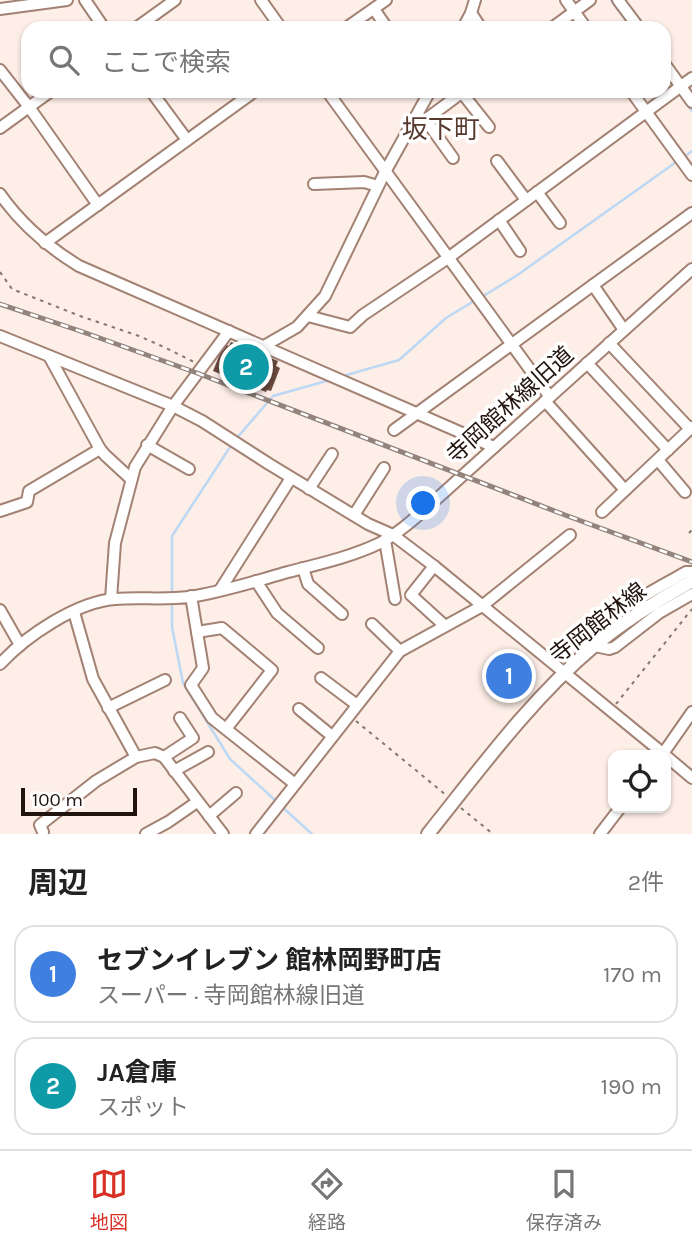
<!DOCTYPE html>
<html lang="ja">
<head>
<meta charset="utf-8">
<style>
  :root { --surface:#fff; --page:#f6f6f6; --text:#222; --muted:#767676; --line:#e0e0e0; --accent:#d93025 }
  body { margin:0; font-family:Karla,"Noto Sans JP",sans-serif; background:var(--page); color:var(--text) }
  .controls { position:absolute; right:21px; bottom:21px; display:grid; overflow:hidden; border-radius:14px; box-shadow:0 2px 5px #0004 }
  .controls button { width:63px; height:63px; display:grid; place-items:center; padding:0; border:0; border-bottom:2px solid var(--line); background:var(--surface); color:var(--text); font:35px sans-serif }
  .scale { position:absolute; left:21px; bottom:18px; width:116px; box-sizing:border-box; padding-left:7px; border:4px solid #21140e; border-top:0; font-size:19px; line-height:24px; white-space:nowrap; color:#21140e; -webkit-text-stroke:5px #fff; paint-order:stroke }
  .you { position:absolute; left:424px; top:504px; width:24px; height:24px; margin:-18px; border:5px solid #fff; border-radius:50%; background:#1a73e8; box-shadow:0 0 0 10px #1a73e833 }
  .badge { display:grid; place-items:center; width:46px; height:46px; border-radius:50%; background:var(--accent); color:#fff; font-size:23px; font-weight:700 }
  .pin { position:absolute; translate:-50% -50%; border:4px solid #fff; box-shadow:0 2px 7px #0006 }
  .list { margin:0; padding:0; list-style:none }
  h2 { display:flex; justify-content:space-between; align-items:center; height:91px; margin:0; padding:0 28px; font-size:30px }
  h2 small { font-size:23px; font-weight:400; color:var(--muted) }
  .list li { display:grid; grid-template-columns:46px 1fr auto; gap:21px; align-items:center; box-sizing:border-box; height:98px; margin:0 14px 14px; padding:0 14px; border:2px solid var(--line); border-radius:21px }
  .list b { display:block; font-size:26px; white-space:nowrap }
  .list p { margin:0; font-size:23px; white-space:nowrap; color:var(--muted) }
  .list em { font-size:23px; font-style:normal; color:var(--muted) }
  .icon { flex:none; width:38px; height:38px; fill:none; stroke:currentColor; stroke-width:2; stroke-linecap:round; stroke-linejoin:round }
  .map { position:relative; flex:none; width:692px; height:834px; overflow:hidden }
  .search { position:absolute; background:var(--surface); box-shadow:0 2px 5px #0004; left:21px; right:21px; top:21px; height:77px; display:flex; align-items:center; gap:18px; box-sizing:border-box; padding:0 24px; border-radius:21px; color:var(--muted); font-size:26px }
  .sheet { height:315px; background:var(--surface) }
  nav { display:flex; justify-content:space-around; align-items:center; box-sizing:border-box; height:98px; border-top:2px solid var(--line); background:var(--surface); font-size:19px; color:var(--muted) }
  nav a { display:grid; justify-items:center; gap:4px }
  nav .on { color:var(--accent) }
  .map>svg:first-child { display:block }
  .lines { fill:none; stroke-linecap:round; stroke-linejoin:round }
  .stream { stroke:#bcd8f4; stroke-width:2.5 }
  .building { fill:#6e4d41 }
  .minor-casing { stroke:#a38273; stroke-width:14 }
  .major-casing { stroke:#a38273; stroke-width:16 }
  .path { stroke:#847770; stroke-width:2; stroke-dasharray:3.5 5; stroke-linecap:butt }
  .minor { stroke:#fff; stroke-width:10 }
  .major { stroke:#fff; stroke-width:12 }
  .rail-casing { stroke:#92847d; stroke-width:5 }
  .rail { stroke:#fff; stroke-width:2.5; stroke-dasharray:8; stroke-linecap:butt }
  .labels { text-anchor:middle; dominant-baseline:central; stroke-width:7; stroke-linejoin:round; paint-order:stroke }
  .street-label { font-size:23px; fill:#21140e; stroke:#fff }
  .quarter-label { font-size:26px; fill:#573a2d; stroke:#fff }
</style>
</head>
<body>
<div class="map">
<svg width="692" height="834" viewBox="0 0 692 834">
  <rect width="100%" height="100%" fill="#fdeee7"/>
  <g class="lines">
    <!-- stream -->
    <g class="stream">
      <polyline points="611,0 632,28"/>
      <polyline points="664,73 674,86"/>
      <polyline points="677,91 692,111"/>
      <polyline points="684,157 692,151"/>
      <polyline points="480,298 516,276 679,160"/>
      <polyline points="343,376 399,360 446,318 474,301"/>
      <polyline points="236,439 273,396 330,380"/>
      <polyline points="172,595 172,536 232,444"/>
      <polyline points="172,602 172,627 183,683 230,759 276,801"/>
      <polyline points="281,806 312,834"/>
    </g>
  </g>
  <!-- building -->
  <polygon class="building" points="231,342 278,361 276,366 280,368 271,391 267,390 266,392 213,371 224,344 229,346"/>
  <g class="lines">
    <defs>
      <g id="minor">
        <polyline points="85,0 104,28"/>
        <polyline points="261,0 281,28"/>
        <polyline points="566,0 586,28"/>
        <polyline points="618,0 639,28"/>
        <polyline points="0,9 67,0"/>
        <polyline points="374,9 387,28"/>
        <polyline points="471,13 481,28"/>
        <polyline points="136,28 175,0"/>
        <polyline points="346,28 386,0"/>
        <polyline points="463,28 471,13 475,0"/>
        <polyline points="552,28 590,0"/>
        <polyline points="664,63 692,102"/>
        <polyline points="0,70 29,107 98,205"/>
        <polyline points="151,91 187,140"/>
        <polyline points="327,91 550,397"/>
        <polyline points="631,91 692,175"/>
        <polyline points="462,93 489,127"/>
        <polyline points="425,119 453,158"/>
        <polyline points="0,128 51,91"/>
        <polyline points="413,129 464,91"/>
        <polyline points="497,161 526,200"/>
        <polyline points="314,184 364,182 378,186"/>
        <polyline points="537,192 560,223"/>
        <path d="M0 194C21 224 48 247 79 266L494 447"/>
        <polyline points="499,220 520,251"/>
        <polyline points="45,243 255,91"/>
        <polyline points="593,285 624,330"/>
        <polyline points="308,316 350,327 363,315 448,258 692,78"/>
        <polyline points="0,336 173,406 202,421 269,464 368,524 393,535 434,566 665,755"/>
        <polyline points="609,343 690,429"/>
        <polyline points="264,346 297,327 325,296 385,172 430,91"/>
        <polyline points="49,356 100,449 105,455 131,479"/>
        <polyline points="587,363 668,450"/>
        <polyline points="545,401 625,490"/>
        <polyline points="394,430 692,213"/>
        <polyline points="147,445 189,469"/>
        <polyline points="658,460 685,492"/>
        <polyline points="309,489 332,454"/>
        <polyline points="0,511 27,502 29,491 100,449"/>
        <polyline points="602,512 692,427"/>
        <polyline points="354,515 384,468"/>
        <polyline points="385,540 395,599"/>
        <polyline points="434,566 411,595 445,626"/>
        <polyline points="303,568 308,584 342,614"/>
        <polyline points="256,581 277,613 318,648"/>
        <polyline points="220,590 291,478"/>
        <polyline points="191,596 203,668 191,685 212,718 295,784"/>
        <polyline points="111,599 115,543 135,467 173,406 229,331"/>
        <polyline points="0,610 20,645"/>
        <polyline points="74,612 93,679 136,757 155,753 164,757 223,834"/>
        <polyline points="372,624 400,651"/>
        <polyline points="197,632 222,628 272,670 226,729"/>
        <polyline points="595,646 609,649 615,647 659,613 692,594"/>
        <path d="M582 656C596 617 652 592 686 572H692"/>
        <path d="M0 664C26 636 76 602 115 599 139 597 165 600 189 597 223 592 256 581 288 572 319 564 351 557 380 543 399 533 415 518 431 504L692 269"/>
        <polyline points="321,678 357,705"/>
        <polyline points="108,708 165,680"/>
        <polyline points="299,709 332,736"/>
        <polyline points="662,755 692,712"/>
        <polyline points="666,756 692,778"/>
        <polyline points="164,757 193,738 180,718"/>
        <polyline points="174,771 208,752"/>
        <polyline points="209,816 236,793"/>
        <polyline points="43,832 40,825 96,781 136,757"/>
        <polyline points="146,834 168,822 197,802"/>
        <polyline points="256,834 400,651 482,606 570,535"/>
        <polyline points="600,834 620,808"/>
      </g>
      <path id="major" d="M428 834C480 769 530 700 594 646 624 621 658 600 692 581"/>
    </defs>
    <!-- minor casing -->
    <use href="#minor" class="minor-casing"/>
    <!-- major casing -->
    <use href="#major" class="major-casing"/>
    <!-- path -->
    <g class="path">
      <polyline points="0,272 12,289 80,316 139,336 166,348 196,363"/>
      <polyline points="689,533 692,530"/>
      <polyline points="616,704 692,609"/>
      <polyline points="356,721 446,795"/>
      <polyline points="461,808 493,834"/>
    </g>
    <!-- minor -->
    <use href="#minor" class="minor"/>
    <!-- major -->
    <use href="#major" class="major"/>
    <defs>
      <polyline id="rail" points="0,304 83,332 197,373 565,515 692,562"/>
    </defs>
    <!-- rail casing -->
    <use href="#rail" class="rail-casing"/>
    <!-- rail -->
    <use href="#rail" class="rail"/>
  </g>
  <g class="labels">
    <!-- street labels -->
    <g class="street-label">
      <text transform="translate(510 405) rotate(-42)">寺岡館林線旧道</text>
      <text transform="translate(598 623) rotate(-38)">寺岡館林線</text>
    </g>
    <!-- quarter labels -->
    <g class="quarter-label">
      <text x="441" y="129">坂下町</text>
    </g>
  </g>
</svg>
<div class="controls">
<button><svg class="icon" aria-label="locate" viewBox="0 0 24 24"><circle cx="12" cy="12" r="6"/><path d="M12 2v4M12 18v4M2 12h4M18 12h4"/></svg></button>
</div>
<div class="scale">100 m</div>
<div class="you"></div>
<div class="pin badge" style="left:509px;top:676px;background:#3f7fe0">1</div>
<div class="pin badge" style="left:246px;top:367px;background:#0f9aa8">2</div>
<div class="search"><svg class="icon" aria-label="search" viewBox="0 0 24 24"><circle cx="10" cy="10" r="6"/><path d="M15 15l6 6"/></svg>ここで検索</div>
</div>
<section class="sheet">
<h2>周辺<small>2件</small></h2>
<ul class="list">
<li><span class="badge" style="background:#3f7fe0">1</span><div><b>セブンイレブン 館林岡野町店</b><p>スーパー · 寺岡館林線旧道</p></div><em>170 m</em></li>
<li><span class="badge" style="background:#0f9aa8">2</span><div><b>JA倉庫</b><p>スポット</p></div><em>190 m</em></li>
</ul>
</section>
<nav>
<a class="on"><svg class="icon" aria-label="map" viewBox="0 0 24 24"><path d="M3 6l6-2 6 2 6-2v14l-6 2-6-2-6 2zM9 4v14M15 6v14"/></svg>地図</a>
<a><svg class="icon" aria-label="directions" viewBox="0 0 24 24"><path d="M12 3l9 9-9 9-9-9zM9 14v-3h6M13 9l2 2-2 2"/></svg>経路</a>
<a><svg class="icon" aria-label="saved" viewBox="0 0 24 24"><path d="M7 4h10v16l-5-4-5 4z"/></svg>保存済み</a>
</nav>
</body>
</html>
